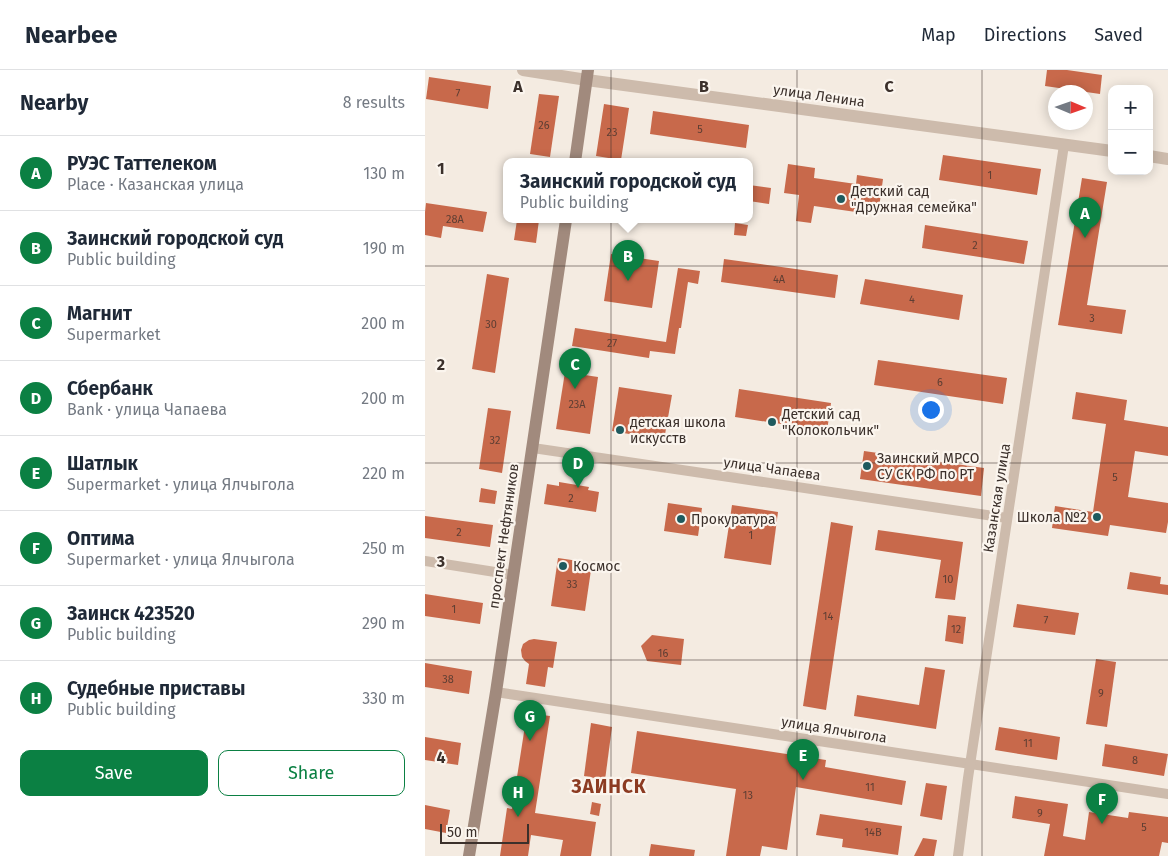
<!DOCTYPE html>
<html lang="en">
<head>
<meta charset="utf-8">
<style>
  :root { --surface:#fff; --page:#f6f6f7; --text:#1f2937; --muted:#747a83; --line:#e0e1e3; --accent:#0b8043 }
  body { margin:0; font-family:"Fira Sans",sans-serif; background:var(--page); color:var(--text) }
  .controls { position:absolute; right:15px; top:15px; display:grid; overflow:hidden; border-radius:10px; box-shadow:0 2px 12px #0003 }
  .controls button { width:45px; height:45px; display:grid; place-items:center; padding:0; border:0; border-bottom:1px solid var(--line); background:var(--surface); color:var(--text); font:25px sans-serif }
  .compass { position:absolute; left:623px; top:15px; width:45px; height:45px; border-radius:50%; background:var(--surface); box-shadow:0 2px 12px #0003; rotate:92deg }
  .scale { position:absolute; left:15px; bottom:12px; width:89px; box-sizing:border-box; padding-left:5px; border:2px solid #3b302b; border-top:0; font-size:14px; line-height:18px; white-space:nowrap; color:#3b302b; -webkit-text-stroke:4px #fbf5ee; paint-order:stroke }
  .you { position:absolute; left:505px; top:339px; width:18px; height:18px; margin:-12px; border:4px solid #fff; border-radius:50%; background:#1a73e8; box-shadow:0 0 0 8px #1a73e833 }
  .badge { display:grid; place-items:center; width:32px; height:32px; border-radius:50%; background:var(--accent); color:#fff; font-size:16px; font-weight:700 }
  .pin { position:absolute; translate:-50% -41px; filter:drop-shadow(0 1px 2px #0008) }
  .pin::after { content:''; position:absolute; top:26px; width:18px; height:15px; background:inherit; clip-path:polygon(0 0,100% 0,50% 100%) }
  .popup { position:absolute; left:78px; top:88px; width:250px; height:65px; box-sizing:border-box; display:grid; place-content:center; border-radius:10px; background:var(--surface); filter:drop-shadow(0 1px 4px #0005); font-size:16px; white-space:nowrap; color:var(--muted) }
  .popup b { font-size:19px; color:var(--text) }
  .popup::after { content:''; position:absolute; left:50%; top:100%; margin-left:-10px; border:10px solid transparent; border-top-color:var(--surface) }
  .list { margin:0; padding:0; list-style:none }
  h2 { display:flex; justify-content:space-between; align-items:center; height:65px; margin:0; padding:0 20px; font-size:21px }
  h2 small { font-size:16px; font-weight:400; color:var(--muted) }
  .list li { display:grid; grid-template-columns:32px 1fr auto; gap:15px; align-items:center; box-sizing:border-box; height:75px; padding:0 20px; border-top:1px solid var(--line) }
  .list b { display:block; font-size:19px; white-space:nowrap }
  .list p { margin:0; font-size:16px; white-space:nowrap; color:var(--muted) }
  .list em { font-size:16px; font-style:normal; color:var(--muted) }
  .actions { display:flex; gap:10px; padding:15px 20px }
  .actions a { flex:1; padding:11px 0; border:1px solid var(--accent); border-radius:10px; text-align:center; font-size:18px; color:var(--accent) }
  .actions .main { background:var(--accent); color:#fff }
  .map { position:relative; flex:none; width:743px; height:786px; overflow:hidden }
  header { display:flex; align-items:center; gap:30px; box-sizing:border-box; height:70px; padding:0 25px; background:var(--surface); border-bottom:1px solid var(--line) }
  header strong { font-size:24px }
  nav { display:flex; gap:28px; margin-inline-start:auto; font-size:18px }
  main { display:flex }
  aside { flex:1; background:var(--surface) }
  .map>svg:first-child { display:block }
  .building { fill:#c8694b }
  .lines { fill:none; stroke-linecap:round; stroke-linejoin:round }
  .minor { stroke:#cdbbac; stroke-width:10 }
  .tertiary { stroke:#cdbbac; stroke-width:12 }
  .secondary { stroke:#a18a7d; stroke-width:12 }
  .grid { fill:none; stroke:#3b302b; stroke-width:1; stroke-opacity:0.55 }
  .poi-dot { fill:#1f5a5e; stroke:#fbf5ee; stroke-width:2 }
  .labels { text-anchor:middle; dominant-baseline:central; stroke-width:4.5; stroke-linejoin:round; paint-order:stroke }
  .number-label { font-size:11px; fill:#5e3e33 }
  .street-label { font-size:14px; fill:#3b302b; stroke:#fbf5ee }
  .poi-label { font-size:14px; fill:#3b302b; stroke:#fbf5ee; text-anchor:start }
  .district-label { font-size:19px; font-weight:bold; letter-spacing:1px; fill:#8c3b22; stroke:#fbf5ee }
  .grid-label { font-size:16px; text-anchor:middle; font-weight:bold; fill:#3b302b; stroke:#fbf5ee; stroke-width:4.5; stroke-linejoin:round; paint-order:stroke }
</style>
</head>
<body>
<header>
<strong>Nearbee</strong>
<nav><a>Map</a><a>Directions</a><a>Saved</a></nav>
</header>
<main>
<aside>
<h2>Nearby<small>8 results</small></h2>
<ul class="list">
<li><span class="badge">A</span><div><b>РУЭС Таттелеком</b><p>Place · Казанская улица</p></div><em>130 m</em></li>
<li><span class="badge">B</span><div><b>Заинский городской суд</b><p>Public building</p></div><em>190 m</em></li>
<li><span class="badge">C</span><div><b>Магнит</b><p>Supermarket</p></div><em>200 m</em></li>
<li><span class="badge">D</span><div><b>Сбербанк</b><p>Bank · улица Чапаева</p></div><em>200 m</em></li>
<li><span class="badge">E</span><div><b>Шатлык</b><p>Supermarket · улица Ялчыгола</p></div><em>220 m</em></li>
<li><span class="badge">F</span><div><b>Оптима</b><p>Supermarket · улица Ялчыгола</p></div><em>250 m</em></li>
<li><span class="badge">G</span><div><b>Заинск 423520</b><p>Public building</p></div><em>290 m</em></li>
<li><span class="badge">H</span><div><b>Судебные приставы</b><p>Public building</p></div><em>330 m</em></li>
</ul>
<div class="actions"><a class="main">Save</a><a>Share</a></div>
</aside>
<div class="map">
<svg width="743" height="786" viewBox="0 0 743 786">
  <rect width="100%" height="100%" fill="#f4ebe1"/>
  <!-- building -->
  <g class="building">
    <polygon points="622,0 642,0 677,5 675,24 620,16"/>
    <polygon points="4,7 66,16 63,39 1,29"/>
    <polygon points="114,24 134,26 125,87 105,84"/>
    <polygon points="179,34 204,38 196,90 171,86"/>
    <polygon points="228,41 324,55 321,78 225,64"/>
    <polygon points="518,85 616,99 612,125 514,110"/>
    <polygon points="363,94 390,98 389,108 431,114 432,105 458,109 454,138 432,135 431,142 389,136 386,153 371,151 374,125 359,123"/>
    <polygon points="657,108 682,112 662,235 701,240 697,264 633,255"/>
    <polygon points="324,115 346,118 344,134 324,131"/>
    <polygon points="1,133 62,142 58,162 18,156 16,168 0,165 0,142"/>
    <polygon points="92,150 114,150 111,173 89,170"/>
    <polygon points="310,153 323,155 321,166 309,165"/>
    <polygon points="500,155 603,171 599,194 497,178"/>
    <polygon points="186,184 234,191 227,238 179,231"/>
    <polygon points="299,189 413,205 410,228 296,212"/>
    <polygon points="253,198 275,201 273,214 263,212 256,258 254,258 250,284 225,281 224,288 147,276 150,258 241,272"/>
    <polygon points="62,204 84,208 70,303 47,299"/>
    <polygon points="440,209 538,225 534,250 435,234"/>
    <polygon points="453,290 582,308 578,334 449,315"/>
    <polygon points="140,302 173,307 165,364 131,359"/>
    <polygon points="194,317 247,325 239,370 187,361"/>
    <polygon points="314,319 406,333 402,361 310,347"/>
    <polygon points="651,322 702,330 699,350 743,357 743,386 710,381 703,427 743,433 743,452 741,463 685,455 683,466 627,458 630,436 668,442 681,354 647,349"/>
    <polygon points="63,338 86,341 77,403 54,399"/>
    <polygon points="439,381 559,398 556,426 435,409"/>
    <polygon points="134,412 164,417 163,420 174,422 171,442 119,434 122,414 134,416"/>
    <polygon points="56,418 72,421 70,434 54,432"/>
    <polygon points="243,433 277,438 273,466 239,461"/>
    <polygon points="307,435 353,442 346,495 299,488"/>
    <polygon points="0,446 68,455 65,477 0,468"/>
    <polygon points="406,452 428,456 401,640 378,636"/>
    <polygon points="453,460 538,472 530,530 510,528 516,490 450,480"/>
    <polygon points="133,488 167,493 160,541 126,536"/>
    <polygon points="705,502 736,507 735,514 743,515 743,525 702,519"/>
    <polygon points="0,524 58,533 55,554 0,546"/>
    <polygon points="592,534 654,543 650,565 588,557"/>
    <polygon points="523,545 541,547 538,574 520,571"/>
    <polygon points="227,565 259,569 256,595 222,591 216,576"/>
    <polygon points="109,569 132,572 128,598 123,597 120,617 101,614 104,594 100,591 97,587 96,580 98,574 104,570"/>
    <polygon points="671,589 691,592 682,657 661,654"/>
    <polygon points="0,593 47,601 44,624 0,617"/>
    <polygon points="500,597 520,600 511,659 429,646 432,625 494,635"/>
    <polygon points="102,643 125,646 110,743 171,752 166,786 135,786 138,770 106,765 103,786 75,786 82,738 87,739"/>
    <polygon points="166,653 187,657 180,710 159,706"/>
    <polygon points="574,657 635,667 632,690 570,680"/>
    <polygon points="212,661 401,690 400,697 481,711 477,735 371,717 362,780 337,776 335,786 301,786 311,719 206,703"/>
    <polygon points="0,667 36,673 33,695 0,690"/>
    <polygon points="680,674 743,684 739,706 677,696"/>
    <polygon points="501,713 522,716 517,750 495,746"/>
    <polygon points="590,726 643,734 638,766 660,770 664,742 703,748 704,742 743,747 743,773 737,772 734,786 619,786 625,754 587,748"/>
    <polygon points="167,732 176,734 174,746 165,744"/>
    <polygon points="0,735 25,740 21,763 0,759"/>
    <polygon points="395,744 477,756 473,785 417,777 418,769 391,765"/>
    <polygon points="498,768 512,770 509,786 489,786"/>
    <polygon points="226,774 270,780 269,786 224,786"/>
  </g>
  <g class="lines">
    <!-- minor -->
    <g class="minor">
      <polyline points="108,378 582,448"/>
      <polyline points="0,491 89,505"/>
      <polyline points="71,622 743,724"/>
      <polyline points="533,786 543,708 639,75"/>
    </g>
    <!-- tertiary -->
    <g class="tertiary">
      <polyline points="98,0 162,10 687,81"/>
      <polyline points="724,86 743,89"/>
    </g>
    <!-- secondary -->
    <g class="secondary">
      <polyline points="150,92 163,0"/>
      <polyline points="44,786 71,622 141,150"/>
    </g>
  </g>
  <!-- grid -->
  <path class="grid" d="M186 0V786M372 0V786M557 0V786M0 196H743M0 393H743M0 590H743"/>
  <!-- markers -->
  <g class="poi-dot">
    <circle cx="416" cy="129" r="5"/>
    <circle cx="347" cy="352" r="5"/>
    <circle cx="195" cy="360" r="5"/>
    <circle cx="442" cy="396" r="5"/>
    <circle cx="672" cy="447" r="5"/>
    <circle cx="256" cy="449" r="5"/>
    <circle cx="138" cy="496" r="5"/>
  </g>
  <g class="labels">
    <!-- number labels -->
    <g class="number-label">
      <text x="33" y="23">7</text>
      <text x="119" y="55">26</text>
      <text x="275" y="59">5</text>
      <text x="187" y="62">23</text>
      <text x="565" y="105">1</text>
      <text x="30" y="149">28А</text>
      <text x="550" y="175">2</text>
      <text x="354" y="209">4А</text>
      <text x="487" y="229">4</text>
      <text x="667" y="248">3</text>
      <text x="66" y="254">30</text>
      <text x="187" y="273">27</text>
      <text x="515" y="312">6</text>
      <text x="152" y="334">23А</text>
      <text x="70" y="370">32</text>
      <text x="690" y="407">5</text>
      <text x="146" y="428">2</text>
      <text x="34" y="462">2</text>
      <text x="326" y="465">1</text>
      <text x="523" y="509">10</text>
      <text x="147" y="514">33</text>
      <text x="29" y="539">1</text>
      <text x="403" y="546">14</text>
      <text x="621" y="550">7</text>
      <text x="531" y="559">12</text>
      <text x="238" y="583">16</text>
      <text x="23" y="609">38</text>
      <text x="676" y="623">9</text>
      <text x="603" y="673">11</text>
      <text x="710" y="690">8</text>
      <text x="445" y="717">11</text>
      <text x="323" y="725">13</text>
      <text x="615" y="743">9</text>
      <text x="719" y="757">5</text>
      <text x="448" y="762">14В</text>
    </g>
    <!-- street labels -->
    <g class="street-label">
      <text transform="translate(394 26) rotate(8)">улица Ленина</text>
      <text transform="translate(347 399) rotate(8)">улица Чапаева</text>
      <text transform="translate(572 428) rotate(-81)">Казанская улица</text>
      <text transform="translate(79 466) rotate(-82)">проспект Нефтяников</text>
      <text transform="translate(409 660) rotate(9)">улица Ялчыгола</text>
    </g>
    <!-- poi labels -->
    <g class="poi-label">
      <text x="426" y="121">Детский сад<tspan x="426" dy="16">"Дружная семейка"</tspan></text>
      <text x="357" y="344">Детский сад<tspan x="357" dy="16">"Колокольчик"</tspan></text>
      <text x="205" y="352">детская школа<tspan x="205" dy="16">искусств</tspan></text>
      <text x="452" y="388">Заинский МРСО<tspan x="452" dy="16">СУ СК РФ по РТ</tspan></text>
      <text x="662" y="447" text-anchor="end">Школа №2</text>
      <text x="266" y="449">Прокуратура</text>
      <text x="148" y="496">Космос</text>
    </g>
    <!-- district labels -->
    <g class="district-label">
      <text x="184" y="716">ЗАИНСК</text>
    </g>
  </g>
  <g class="grid-label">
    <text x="93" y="22">A</text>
    <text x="279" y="22">B</text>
    <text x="464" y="22">C</text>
    <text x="16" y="104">1</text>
    <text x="16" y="300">2</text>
    <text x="16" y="497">3</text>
    <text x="16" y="693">4</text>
  </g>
</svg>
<div class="controls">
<button>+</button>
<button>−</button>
</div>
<svg class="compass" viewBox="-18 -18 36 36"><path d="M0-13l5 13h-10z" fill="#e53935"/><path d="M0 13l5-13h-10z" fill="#747a83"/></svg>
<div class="scale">50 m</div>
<div class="you"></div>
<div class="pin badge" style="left:660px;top:168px">A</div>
<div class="pin badge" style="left:203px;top:211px">B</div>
<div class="popup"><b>Заинский городской суд</b>Public building</div>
<div class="pin badge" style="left:150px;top:319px">C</div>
<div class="pin badge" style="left:153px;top:418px">D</div>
<div class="pin badge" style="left:378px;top:710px">E</div>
<div class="pin badge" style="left:677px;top:754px">F</div>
<div class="pin badge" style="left:105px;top:671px">G</div>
<div class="pin badge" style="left:93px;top:747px">H</div>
</div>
</main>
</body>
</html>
